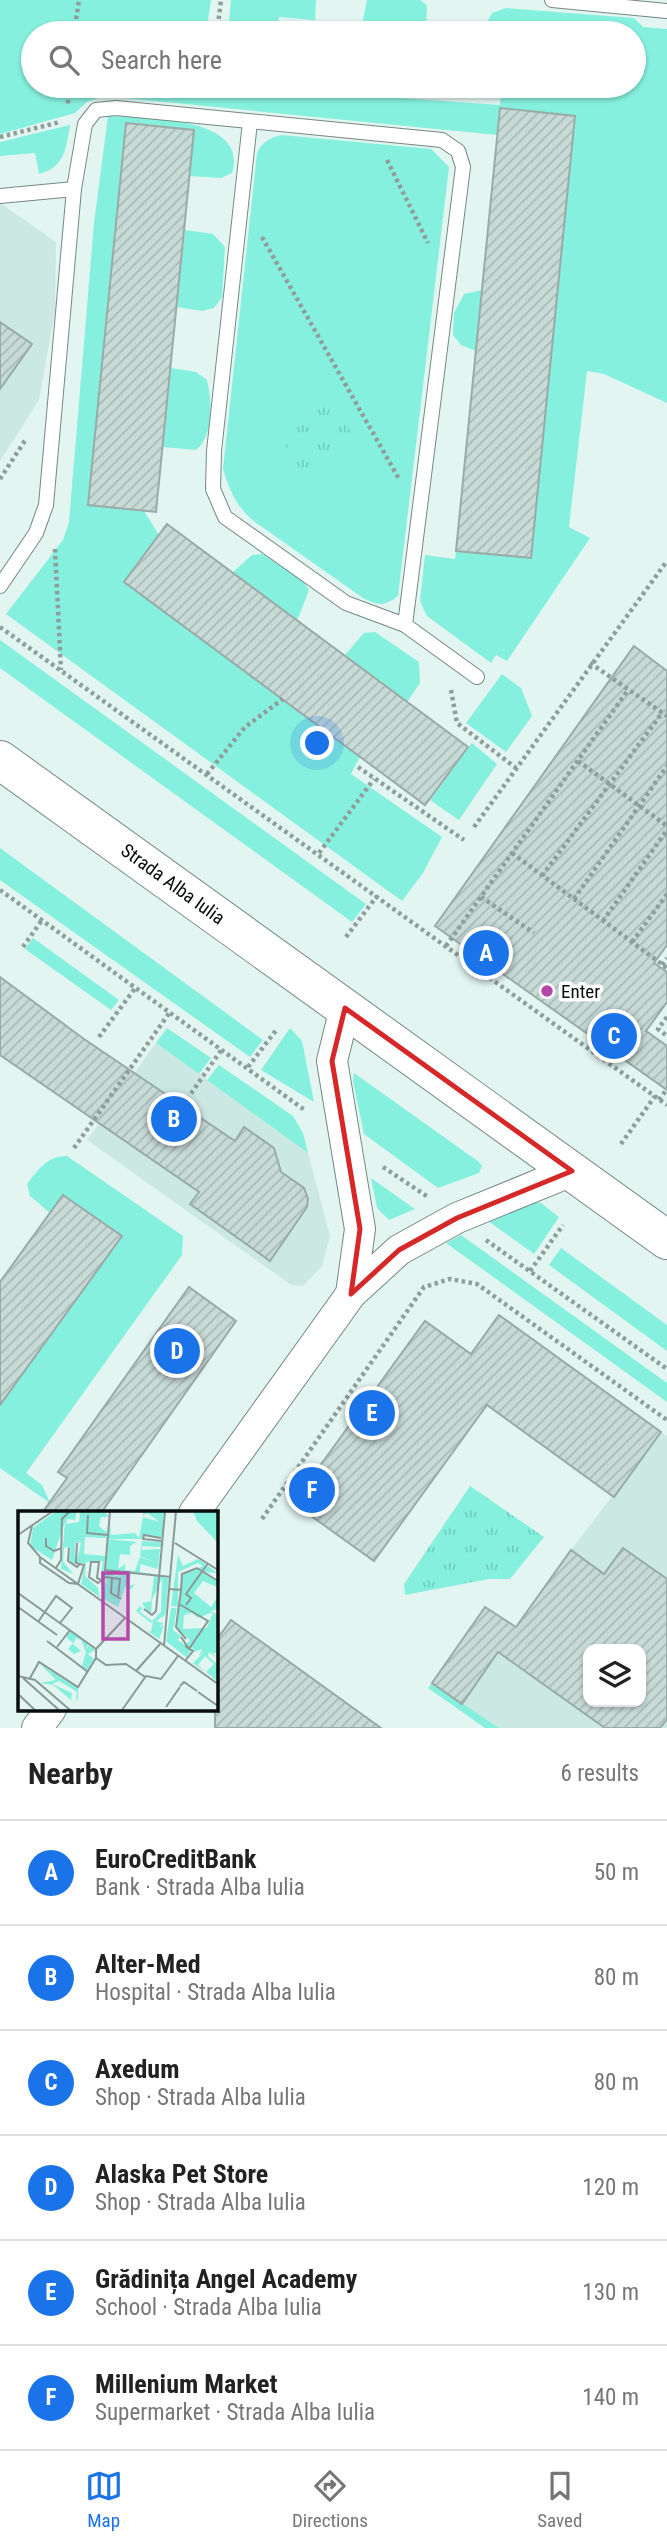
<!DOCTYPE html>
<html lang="en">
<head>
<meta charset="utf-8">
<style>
  :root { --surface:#fff; --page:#f6f6f6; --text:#222; --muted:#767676; --line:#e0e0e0; --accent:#1a73e8 }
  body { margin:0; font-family:"Roboto Condensed",sans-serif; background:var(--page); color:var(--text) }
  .controls { position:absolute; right:21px; bottom:21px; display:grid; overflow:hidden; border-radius:14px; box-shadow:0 2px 5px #0004 }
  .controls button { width:63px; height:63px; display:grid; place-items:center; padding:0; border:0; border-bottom:2px solid var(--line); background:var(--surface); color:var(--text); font:35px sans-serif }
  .you { position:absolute; left:318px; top:744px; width:24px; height:24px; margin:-18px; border:5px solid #fff; border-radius:50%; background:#1a73e8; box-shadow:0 0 0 10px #1a73e833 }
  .badge { display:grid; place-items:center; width:46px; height:46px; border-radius:50%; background:var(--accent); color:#fff; font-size:23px; font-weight:700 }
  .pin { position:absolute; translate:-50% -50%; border:4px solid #fff; box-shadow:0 2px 7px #0006 }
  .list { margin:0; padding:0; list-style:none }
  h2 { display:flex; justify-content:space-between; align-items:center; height:91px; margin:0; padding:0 28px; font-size:30px }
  h2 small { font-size:23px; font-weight:400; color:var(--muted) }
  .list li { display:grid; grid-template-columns:46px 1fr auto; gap:21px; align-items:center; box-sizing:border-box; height:105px; padding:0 28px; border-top:2px solid var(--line) }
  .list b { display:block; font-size:26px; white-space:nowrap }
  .list p { margin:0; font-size:23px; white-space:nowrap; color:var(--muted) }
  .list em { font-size:23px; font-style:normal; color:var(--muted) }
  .icon { flex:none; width:38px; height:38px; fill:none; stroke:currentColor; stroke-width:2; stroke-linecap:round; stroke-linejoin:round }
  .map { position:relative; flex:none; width:667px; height:1728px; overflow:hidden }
  .search { position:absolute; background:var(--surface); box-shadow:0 2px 5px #0004; left:21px; right:21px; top:21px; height:77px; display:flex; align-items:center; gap:18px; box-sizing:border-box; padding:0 24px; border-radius:38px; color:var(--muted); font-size:26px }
  .sheet { height:721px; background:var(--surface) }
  nav { display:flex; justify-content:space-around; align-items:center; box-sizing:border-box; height:98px; border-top:2px solid var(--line); background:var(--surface); font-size:19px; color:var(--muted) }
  nav a { display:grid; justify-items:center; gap:4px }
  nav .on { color:var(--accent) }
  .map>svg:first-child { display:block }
  .built { fill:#cce8e2; fill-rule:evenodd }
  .green { fill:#86f0de }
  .park { fill:url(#park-tufts) }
  .building { fill:url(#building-hatch); stroke:#99aba8; stroke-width:2; fill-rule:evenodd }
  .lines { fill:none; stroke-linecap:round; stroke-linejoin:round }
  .service-casing { stroke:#768884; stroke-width:16 }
  .minor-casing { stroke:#768884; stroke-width:32 }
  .primary-casing { stroke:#768884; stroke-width:40 }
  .path { stroke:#909e9b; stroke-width:4.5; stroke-dasharray:3.5 3.5; stroke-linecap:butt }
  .service { stroke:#fff; stroke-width:14 }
  .minor { stroke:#fff; stroke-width:30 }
  .primary { stroke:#fff; stroke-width:38 }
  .marked { fill:none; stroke:#d62828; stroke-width:5; stroke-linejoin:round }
  .poi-dot { fill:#b449a9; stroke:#fff; stroke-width:2.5 }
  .labels { text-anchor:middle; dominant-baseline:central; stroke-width:7; stroke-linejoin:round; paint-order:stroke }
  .street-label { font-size:19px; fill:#070e0c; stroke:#fff }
  .poi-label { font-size:19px; fill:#070e0c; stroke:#fff; text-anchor:start }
  .inset-road { fill:none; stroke:#8a9995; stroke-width:2 }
  .view { fill:#b449a9; fill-opacity:0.15; stroke:#b449a9; stroke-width:3.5 }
  .inset-edge { fill:none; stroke:#070e0c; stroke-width:3.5 }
</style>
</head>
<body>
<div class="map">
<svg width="667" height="1728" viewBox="0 0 667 1728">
  <defs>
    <pattern id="park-tufts" width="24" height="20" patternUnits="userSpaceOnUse" patternTransform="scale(1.75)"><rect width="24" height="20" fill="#86f0de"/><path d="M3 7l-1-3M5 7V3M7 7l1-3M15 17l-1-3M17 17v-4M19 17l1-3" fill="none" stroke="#72cdbd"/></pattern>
    <pattern id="building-hatch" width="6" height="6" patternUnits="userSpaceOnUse" patternTransform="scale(1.75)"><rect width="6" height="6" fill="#c7dad6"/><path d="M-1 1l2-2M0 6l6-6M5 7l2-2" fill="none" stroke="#a9bab6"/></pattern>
  </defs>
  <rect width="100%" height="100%" fill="#e2f5f1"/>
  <!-- built -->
  <g class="built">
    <polygon points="0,203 56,242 55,311 39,400 0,461"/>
    <polygon points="156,1043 308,1153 330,1236 322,1266 303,1286 291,1285 87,1140"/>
    <path d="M661 1432 667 1436V1728H499L462 1704 571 1550ZM588 1649H641V1702H588Z"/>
  </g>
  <!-- green -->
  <g class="green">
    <polygon points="0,0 211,0 206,33 33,33 33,86 273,86 274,89 500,105 502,86 634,86 634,33 482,32 492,13 506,8 634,18 643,27 667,29 667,403 604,374 587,371 569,527 590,538 507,661 496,655 491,663 427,616 420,601 425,555 455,559 456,551 531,558 574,116 500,108 497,135 104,96 87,102 75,113 0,134"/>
    <polygon points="231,0 316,0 315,20 279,17 277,33 228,33"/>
    <polygon points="367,0 420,0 427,5 426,28 362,24"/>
    <path d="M108 116C144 118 250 116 232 173L221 178 190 176 194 130 126 124 88 505 144 511 159 535 360 757 351 774 442 837 423 873 402 901 6 614 63 540 69 522 94 223Z"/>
    <path d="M70 125C66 149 65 167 39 174L35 153 0 156V142Z"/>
    <path d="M282 135 431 149 449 167 398 596C385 606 378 606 363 598L255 522C236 507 230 491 223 469L257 153C262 142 271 137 282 135Z"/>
    <polygon points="185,230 213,234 225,247 222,297 214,308 202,311 177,307"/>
    <polygon points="482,290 476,351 461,345 453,335 454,313 464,294"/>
    <path d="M171 368 196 372 207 380C212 401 214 435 196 450L163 447Z"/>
    <polygon points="262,554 303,581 309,590 297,621 232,573 252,555"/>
    <polygon points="375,632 419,662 420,683 407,702 345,655 364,633"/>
    <polygon points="0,640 366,904 352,922 0,668"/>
    <polygon points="502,674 521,688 532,716 506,752 466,723"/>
    <polygon points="472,743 497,764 459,820 430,800"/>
    <polygon points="0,848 263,1040 250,1057 0,880"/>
    <polygon points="33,938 119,1000 111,1010 25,949"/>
    <polygon points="167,1028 211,1058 199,1074 156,1043"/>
    <polygon points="290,1028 302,1041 314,1102 261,1070"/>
    <polygon points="219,1065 293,1116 303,1133 308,1153 207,1080"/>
    <polygon points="354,1073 479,1162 482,1166 479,1173 438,1188 364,1134 353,1081"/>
    <path d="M67 1156 183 1236 182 1255 26 1473 42 1485 50 1503 0 1468V1405L121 1236 64 1195 50 1213 30 1196 27 1184C39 1169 47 1156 67 1156Z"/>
    <polygon points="371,1178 415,1209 389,1220 377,1208"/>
    <polygon points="529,1201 541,1203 559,1217 534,1254 484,1218"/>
    <polygon points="461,1235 667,1383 667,1402 446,1243"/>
    <polygon points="561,1248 667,1325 667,1351 549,1265"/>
    <polygon points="432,1683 499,1728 485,1728 428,1688"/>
  </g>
  <!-- park -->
  <g class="park">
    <polygon points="329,398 356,440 303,474 276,431"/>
    <polygon points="470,1486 544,1537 510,1579 489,1579 405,1595 404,1584"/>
  </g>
  <!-- building -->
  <g class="building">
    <polygon points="500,108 575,116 531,558 456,551"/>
    <polygon points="126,123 194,130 156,512 88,505"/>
    <polygon points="0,322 32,344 0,389"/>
    <polygon points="167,524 468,747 425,805 124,582"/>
    <polygon points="634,646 667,671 667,945 654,963 667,972 667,1002 646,1031 667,1046 667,1090 435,926"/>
    <polygon points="0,977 84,1039 235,1141 244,1127 274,1148 281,1172 304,1188 308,1199 307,1207 270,1261 190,1204 199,1192 0,1055"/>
    <polygon points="63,1195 122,1236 0,1405 0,1282"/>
    <polygon points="189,1287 236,1321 101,1513 42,1513 67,1478 58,1472"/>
    <polygon points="499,1315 661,1432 614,1497 487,1405 374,1561 293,1503 425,1321 471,1354"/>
    <path d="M623 1548 667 1579V1719L660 1728H605L498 1652 462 1704 432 1683 485 1607 516 1627 571 1550 604 1574ZM588 1649H641V1702H588Z"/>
    <polygon points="231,1620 381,1728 215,1728 215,1642"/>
  </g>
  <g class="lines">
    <defs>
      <g id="service">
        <polyline points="552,0 667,11"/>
        <polyline points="250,122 214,451 213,489 225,517 346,603 405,625 477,677"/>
        <polyline points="0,196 74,189"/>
        <polyline points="0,586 36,533 46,505 74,189 85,124 96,110 116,108 442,140 458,151 463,167 405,625"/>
      </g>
      <g id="minor">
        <polyline points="345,1008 332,1061 360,1229 351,1294"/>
        <polyline points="194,1513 351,1294 399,1250 457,1218 572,1171"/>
        <polyline points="37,1728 51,1709"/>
      </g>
      <polyline id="primary" points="0,760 667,1240"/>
    </defs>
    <!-- service casing -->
    <use href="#service" class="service-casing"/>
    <!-- minor casing -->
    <use href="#minor" class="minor-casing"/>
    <!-- primary casing -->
    <use href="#primary" class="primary-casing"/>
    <!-- path -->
    <g class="path">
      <polyline points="74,33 79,0"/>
      <polyline points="217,33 221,0"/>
      <polyline points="68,86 68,106"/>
      <polyline points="0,137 60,122"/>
      <polyline points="387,160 428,243"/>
      <polyline points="262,237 399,479"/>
      <polyline points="0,479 26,439"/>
      <polyline points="55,549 61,670"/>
      <polyline points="0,627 667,1105"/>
      <polyline points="590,663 667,716"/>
      <polyline points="451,690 457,723 516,768"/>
      <polyline points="578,761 667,826"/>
      <polyline points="358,767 464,840"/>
      <polyline points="207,774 245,727 283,699"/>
      <polyline points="474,827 667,561"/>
      <polyline points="319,853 374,779"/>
      <polyline points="512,853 667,968"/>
      <polyline points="542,876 662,713"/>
      <polyline points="0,890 306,1111"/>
      <polyline points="481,897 534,933"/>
      <polyline points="574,899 667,766"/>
      <polyline points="603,921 667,830"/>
      <polyline points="346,937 377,896"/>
      <polyline points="632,942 667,894"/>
      <polyline points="446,946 628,690"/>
      <polyline points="23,947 42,920"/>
      <polyline points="662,965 667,958"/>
      <polyline points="667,1017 658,1029 667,1036"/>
      <polyline points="99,1037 136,987"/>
      <polyline points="248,1067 277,1029"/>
      <polyline points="659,1100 667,1089"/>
      <polyline points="183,1105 222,1049"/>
      <polyline points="621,1144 655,1096"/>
      <polyline points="74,1148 170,1012"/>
      <polyline points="383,1167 428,1197"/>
      <polyline points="486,1240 667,1369"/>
      <polyline points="530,1271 563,1225"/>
      <polyline points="262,1519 424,1287 450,1279 477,1284 667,1420"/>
    </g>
    <!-- service -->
    <use href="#service" class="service"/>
    <!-- minor -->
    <use href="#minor" class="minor"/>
    <!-- primary -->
    <use href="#primary" class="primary"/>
  </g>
  <!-- marked area -->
  <path class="marked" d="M345 1008 572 1171 457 1218 399 1250 351 1294 360 1229 332 1061Z"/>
  <!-- markers -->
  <circle class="poi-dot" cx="547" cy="991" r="7"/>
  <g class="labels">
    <!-- street labels -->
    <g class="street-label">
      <text transform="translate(173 884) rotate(36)">Strada Alba Iulia</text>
    </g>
    <!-- poi labels -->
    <g class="poi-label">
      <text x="561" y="991">Enter</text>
    </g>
  </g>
  <!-- overview -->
  <g transform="translate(18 1511)">
    <rect width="200" height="200" fill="#e2f5f1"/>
    <path d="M38 0H59L57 9 49 8 48 13 61 11 62 0H86L91 6H83L81 15 88 21 89 13 86 60 97 61 96 65 113 63 111 75 117 73 113 78 107 76 100 96 84 87 89 66 83 68 85 50 68 51 67 65 80 77 82 86 63 73 67 53 59 51 63 31 57 32V57L51 49 53 38 46 36 45 50 55 63 43 58 47 11 34 49 12 35 15 17ZM67 26 88 27 87 45 66 43ZM126 0H146L144 26 126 23 123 28H91L119 31 112 35V44L102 43 100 58 107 53V59L117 60 122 46 138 52 122 45 124 30 143 31V36L124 35V39L142 38 140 58 122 53V61L140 64 88 59 92 10 93 24 117 22 121 27 125 6 142 11 129 2 125 5ZM160 44 165 55 180 48 187 52 186 59 189 54 199 62 187 61 199 70V76L185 70 176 82 193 96 199 87V98L193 100 199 103V142H195L199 147 191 141 190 145 199 153V170L188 161 196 153 187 145 180 154 187 161 175 152 187 140 181 145 184 138 176 141 174 136 169 147 148 130 153 97H159L155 119 163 125 160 129 167 134 172 129 159 117 164 64 185 55 180 52 160 61V96L153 95ZM195 101 189 117 165 118 166 104 173 103 166 102H174L180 107ZM136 65 151 67 147 104 138 110 145 112 142 116 146 114 141 128 127 118 133 121 135 110 133 112 118 100 122 95 125 98 121 100 134 110 143 101 144 67 134 89 133 105 124 92 133 90ZM52 120 70 133 68 139 71 134 77 139 70 143 76 148 69 159 64 155 68 141 63 129 58 127 55 133 63 140 56 143 50 138 55 132 48 126ZM22 153 60 177V187L58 190 59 181 41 170 34 173 54 182 53 189 35 174 22 172 38 169Z" fill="#86f0de" fill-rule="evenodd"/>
    <path d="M175 0H199V31L179 10Z" fill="#86f0de"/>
    <path class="inset-road" d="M92 0 87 59 153 66M70 4 69 22 90 24M14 15 10 32 22 46 200 173M0 24 35 0M28 27V35L36 40 44 37M143 27 126 24 125 28 144 30M157 32 200 59M51 37 50 50 59 56 62 53M22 46V52L51 72 60 73 66 54 58 52 59 32M38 57 43 49 44 8 52 0M94 66 93 82 103 88M83 69 79 67 81 51H73L71 66 80 72 88 66 102 68 100 86M152 78 163 79 158 116 168 128M163 79 164 63 179 57 200 70M0 82 78 138M161 93 190 110 171 138 163 126M168 94 173 87 168 83 190 52M0 96 39 124M126 98 134 104 138 100 147 0M20 111 38 85 54 97 42 112M29 130 70 161M146 135 158 0M167 135 175 140 167 150M39 136 52 119M78 147 88 154 108 153 127 166M118 160 142 133M0 165 17 169 52 199M5 167 41 199M12 167 21 151 60 176 78 147V138L107 107M162 175 166 171 179 180M180 181 200 195M0 183 17 199M148 196 162 176M104 199 128 165 143 168 160 145"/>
    <path class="view" d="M85 62H110V128H85Z"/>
    <rect width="200" height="200" class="inset-edge"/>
  </g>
</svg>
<div class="controls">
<button><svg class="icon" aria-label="layers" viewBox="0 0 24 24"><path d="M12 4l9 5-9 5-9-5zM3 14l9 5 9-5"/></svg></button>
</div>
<div class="you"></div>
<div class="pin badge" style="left:486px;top:953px">A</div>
<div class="pin badge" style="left:174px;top:1119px">B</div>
<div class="pin badge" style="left:614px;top:1036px">C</div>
<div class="pin badge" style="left:177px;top:1351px">D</div>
<div class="pin badge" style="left:372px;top:1413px">E</div>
<div class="pin badge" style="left:312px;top:1490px">F</div>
<div class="search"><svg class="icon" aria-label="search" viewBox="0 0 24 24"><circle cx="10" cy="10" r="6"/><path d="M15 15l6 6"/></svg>Search here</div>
</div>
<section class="sheet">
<h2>Nearby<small>6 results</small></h2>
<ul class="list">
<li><span class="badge">A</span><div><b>EuroCreditBank</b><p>Bank · Strada Alba Iulia</p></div><em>50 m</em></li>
<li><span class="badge">B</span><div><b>Alter-Med</b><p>Hospital · Strada Alba Iulia</p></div><em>80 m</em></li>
<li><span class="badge">C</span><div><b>Axedum</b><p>Shop · Strada Alba Iulia</p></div><em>80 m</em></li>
<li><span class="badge">D</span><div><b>Alaska Pet Store</b><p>Shop · Strada Alba Iulia</p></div><em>120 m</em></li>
<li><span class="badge">E</span><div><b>Grădinița Angel Academy</b><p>School · Strada Alba Iulia</p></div><em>130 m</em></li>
<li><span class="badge">F</span><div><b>Millenium Market</b><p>Supermarket · Strada Alba Iulia</p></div><em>140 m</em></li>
</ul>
</section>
<nav>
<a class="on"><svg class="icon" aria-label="map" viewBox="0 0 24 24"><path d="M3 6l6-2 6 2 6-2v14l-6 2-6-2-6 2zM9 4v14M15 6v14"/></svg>Map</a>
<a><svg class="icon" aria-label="directions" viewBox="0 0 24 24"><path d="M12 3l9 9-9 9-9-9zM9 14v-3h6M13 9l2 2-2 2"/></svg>Directions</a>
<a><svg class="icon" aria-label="saved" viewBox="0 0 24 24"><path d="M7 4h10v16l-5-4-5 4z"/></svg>Saved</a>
</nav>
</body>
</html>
